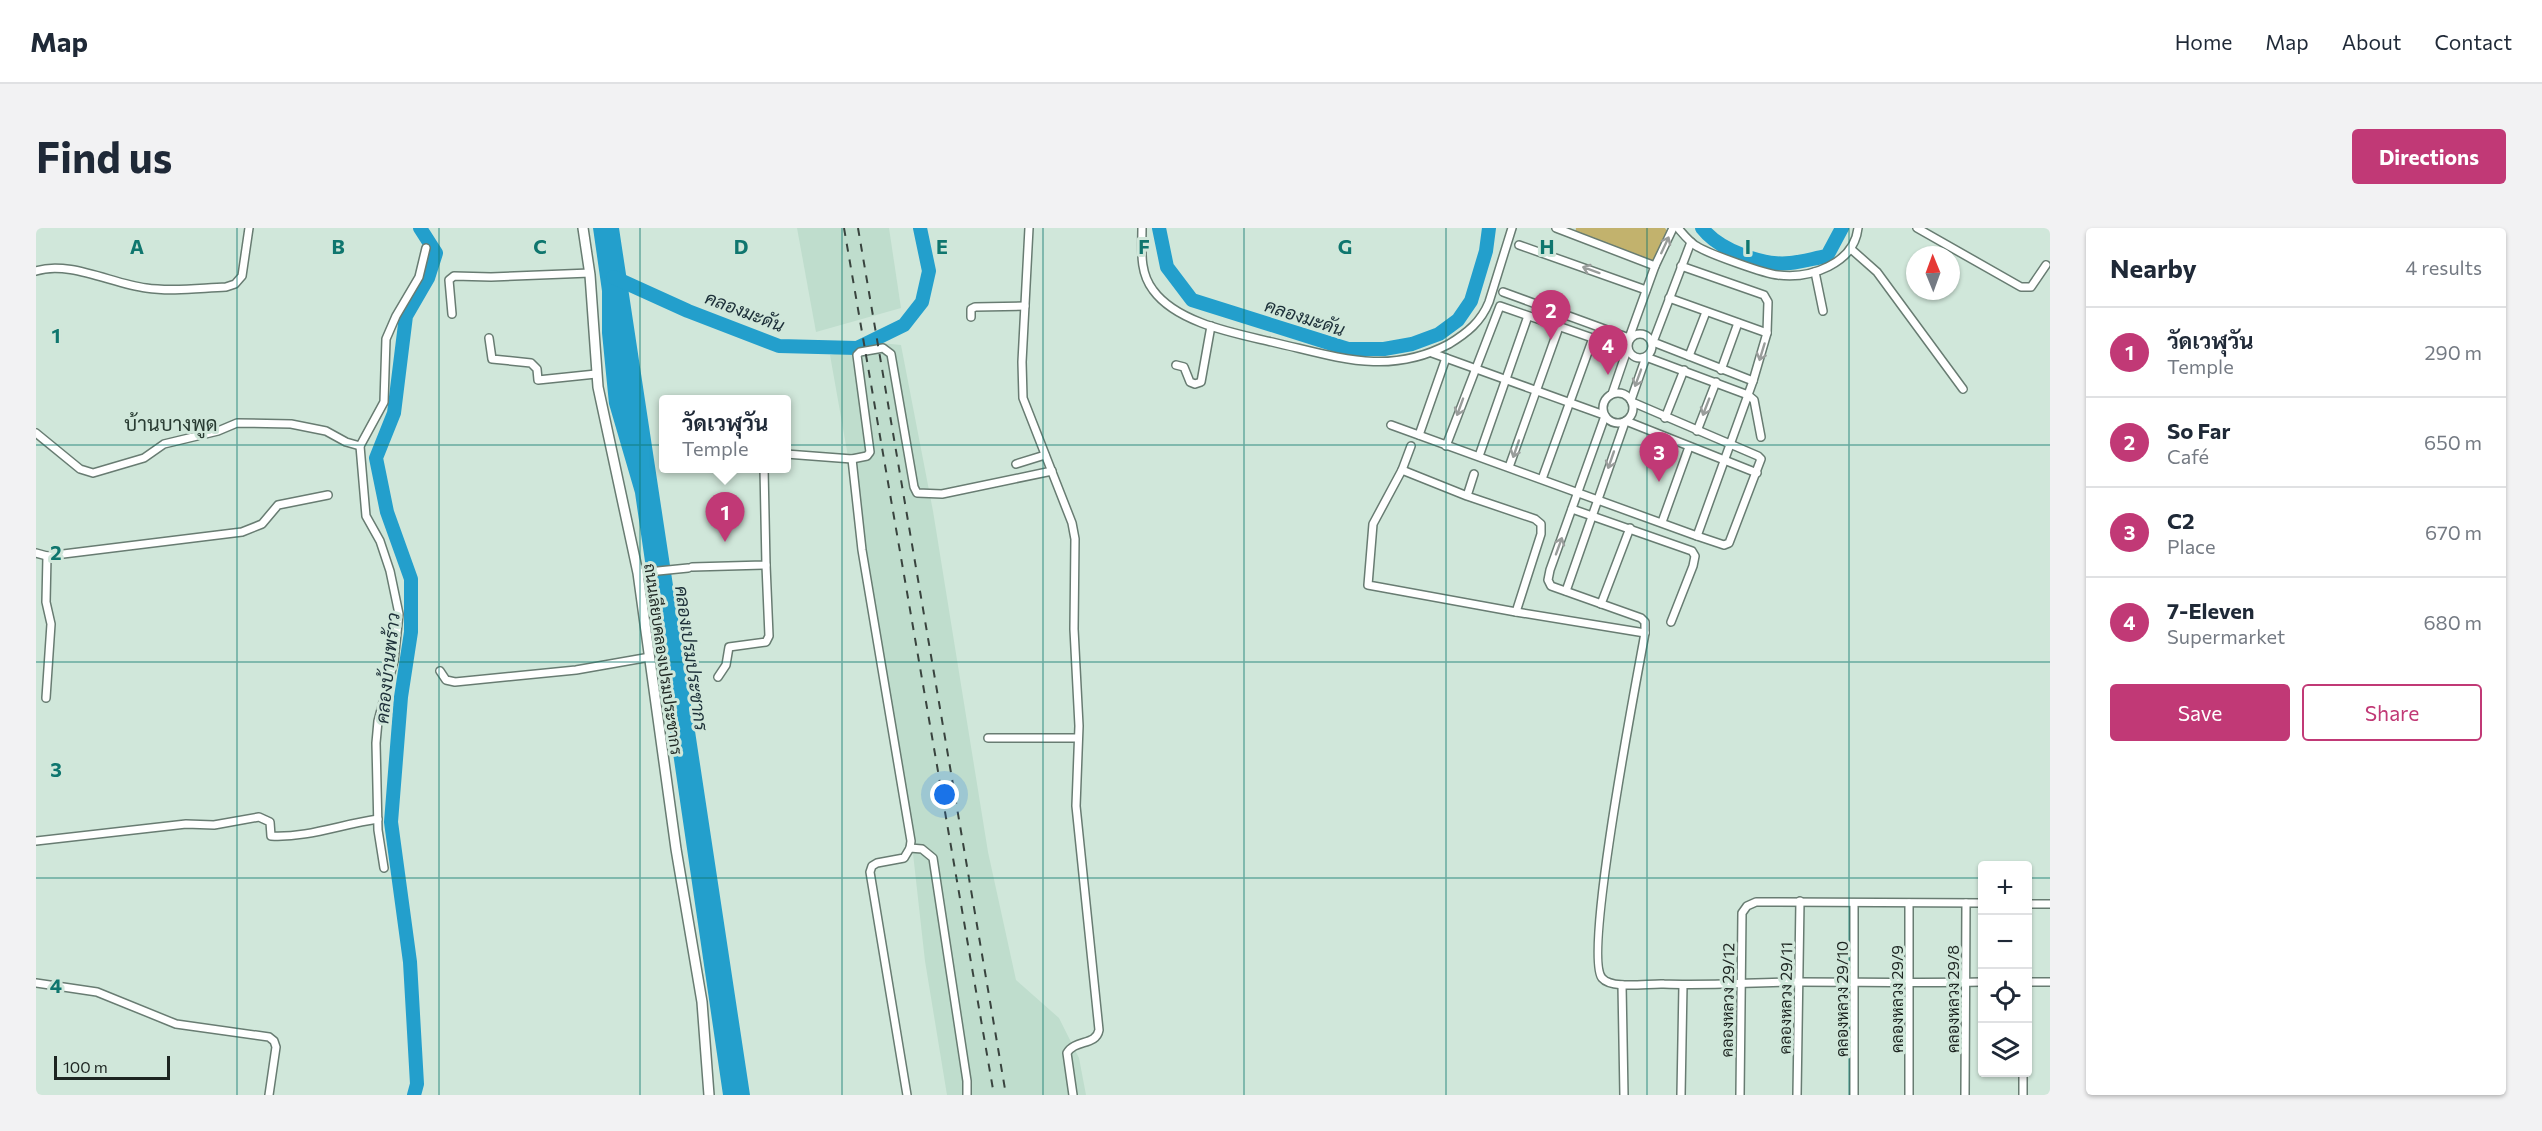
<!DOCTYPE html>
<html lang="en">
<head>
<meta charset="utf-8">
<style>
  :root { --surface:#fff; --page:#f2f2f3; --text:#1f2937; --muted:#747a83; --line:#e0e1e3; --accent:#c13976 }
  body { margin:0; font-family:Commissioner,Sarabun,sans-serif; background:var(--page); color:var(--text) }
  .controls { position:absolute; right:18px; bottom:18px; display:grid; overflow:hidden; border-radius:6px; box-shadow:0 2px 4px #0004 }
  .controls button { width:54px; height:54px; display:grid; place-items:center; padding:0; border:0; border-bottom:2px solid var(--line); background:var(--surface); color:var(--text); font:30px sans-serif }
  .compass { position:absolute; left:1870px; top:18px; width:54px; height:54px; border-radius:50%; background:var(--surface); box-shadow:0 2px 4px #0004; rotate:359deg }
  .scale { position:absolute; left:18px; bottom:15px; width:116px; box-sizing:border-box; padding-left:6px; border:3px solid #1d2521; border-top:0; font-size:16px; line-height:21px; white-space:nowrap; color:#1d2521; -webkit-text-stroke:4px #d0e7da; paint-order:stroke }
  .you { position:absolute; left:909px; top:567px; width:21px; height:21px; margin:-15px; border:4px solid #fff; border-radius:50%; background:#1a73e8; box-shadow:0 0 0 9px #1a73e833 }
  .badge { display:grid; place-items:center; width:39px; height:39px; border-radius:50%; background:var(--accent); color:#fff; font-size:20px; font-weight:700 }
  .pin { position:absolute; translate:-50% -50px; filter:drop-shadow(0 2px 3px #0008) }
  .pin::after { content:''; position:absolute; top:32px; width:21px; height:18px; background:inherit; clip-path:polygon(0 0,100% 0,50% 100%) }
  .popup { position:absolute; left:623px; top:167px; width:132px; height:78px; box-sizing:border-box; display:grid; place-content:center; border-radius:6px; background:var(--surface); filter:drop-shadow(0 2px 4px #0005); font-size:20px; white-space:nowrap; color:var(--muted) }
  .popup b { font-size:22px; color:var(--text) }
  .popup::after { content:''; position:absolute; left:50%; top:100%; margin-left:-12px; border:12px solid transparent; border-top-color:var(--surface) }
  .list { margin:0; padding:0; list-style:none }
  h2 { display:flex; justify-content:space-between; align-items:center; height:78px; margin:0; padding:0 24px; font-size:26px }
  h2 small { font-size:20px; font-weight:400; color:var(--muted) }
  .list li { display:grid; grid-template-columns:39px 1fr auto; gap:18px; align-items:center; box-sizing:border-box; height:90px; padding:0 24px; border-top:2px solid var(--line) }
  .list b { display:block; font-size:22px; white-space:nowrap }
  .list p { margin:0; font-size:20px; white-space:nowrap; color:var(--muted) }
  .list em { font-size:20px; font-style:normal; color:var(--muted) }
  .actions { display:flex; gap:12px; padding:18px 24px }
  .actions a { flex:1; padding:14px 0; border:2px solid var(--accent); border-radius:6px; text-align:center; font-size:21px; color:var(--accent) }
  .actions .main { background:var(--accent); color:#fff }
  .icon { flex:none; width:33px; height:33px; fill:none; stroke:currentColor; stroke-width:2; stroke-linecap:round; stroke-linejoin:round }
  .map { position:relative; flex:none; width:2014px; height:867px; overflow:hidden; border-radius:6px }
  header { display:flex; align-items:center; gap:36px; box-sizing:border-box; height:84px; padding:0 30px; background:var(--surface); border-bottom:2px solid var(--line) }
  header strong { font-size:28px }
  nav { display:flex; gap:33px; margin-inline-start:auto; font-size:21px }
  .intro { display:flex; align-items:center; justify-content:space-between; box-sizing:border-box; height:144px; padding:0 36px }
  h1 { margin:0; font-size:42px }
  .button { padding:15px 27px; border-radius:6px; background:var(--accent); color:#fff; font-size:21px; font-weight:700 }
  main { display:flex; gap:36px; padding:0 36px }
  aside { flex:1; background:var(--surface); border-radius:6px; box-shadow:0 2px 4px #0004 }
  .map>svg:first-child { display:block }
  .built { fill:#bfddcd }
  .green { fill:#c2b26d }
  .water { fill:#239fcc }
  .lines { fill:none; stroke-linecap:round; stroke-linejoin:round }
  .river { stroke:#239fcc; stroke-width:14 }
  .minor-casing { stroke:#687c72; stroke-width:10 }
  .tertiary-casing { stroke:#687c72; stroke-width:12 }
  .minor { stroke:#fff; stroke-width:7 }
  .tertiary { stroke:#fff; stroke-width:9 }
  .rail { stroke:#39433e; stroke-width:2; stroke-dasharray:8 8; stroke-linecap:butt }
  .oneway { stroke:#999d9b }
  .grid { fill:none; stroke:#0f766e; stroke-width:1.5; stroke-opacity:0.55 }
  .labels { text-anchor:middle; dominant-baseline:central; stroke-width:6; stroke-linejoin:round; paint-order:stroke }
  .street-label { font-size:16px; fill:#1d2521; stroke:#d0e7da }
  .water-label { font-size:18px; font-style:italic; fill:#1c2f38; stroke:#d0e7da }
  .quarter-label { font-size:20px; fill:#293c33; stroke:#d0e7da }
  .grid-label { font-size:20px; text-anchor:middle; font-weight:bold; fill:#0f766e; stroke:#d0e7da; stroke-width:6; stroke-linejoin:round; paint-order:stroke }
</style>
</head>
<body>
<header>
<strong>Map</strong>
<nav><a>Home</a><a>Map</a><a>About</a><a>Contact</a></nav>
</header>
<div class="intro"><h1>Find us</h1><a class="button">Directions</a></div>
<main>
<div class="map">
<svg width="2014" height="867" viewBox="0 0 2014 867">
  <rect width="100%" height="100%" fill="#d0e7da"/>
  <!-- built -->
  <g class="built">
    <polygon points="761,0 853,0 865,80 780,104"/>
    <polygon points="845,115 865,117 897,283 952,624 980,752 1023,790 1043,830 1050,867 911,867 889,733 868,545 794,127"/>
  </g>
  <!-- green -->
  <polygon class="green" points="1540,0 1629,0 1632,4 1617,35 1539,6"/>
  <!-- water -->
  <polygon class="water" points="557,0 583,0 714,867 687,867 599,265 573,176 566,105 566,63"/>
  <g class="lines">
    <!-- river -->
    <g class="river">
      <polyline points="1123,0 1131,39 1156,72 1312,121 1348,121 1376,116 1403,106 1422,92 1435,73 1450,23 1453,0"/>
      <path d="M1666 0C1683 22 1726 38 1754 35 1766 34 1779 30 1791 28L1806 0"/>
      <polyline points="577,49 652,83 743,118 821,120 868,97 886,74 893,43 884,0"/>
      <polyline points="378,867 381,856 374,734 355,594 365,469 375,404 375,351 351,284 340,230 358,185 370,88 392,50 400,25 384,0"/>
    </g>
    <defs>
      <g id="minor">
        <path d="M993 0 986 134 987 170 1036 295 1039 311 1038 401 1043 498 1040 578 1063 802C1060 818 1039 811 1031 825L1037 867"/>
        <path d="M1106 0C1106 21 1103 44 1117 62 1141 95 1198 105 1236 114 1299 128 1351 149 1413 116 1431 105 1445 94 1453 74L1476 0"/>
        <polyline points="1520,0 1619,38"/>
        <path d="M1642 0C1648 7 1654 15 1662 19 1674 26 1729 46 1742 47 1774 51 1818 36 1822 0"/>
        <polyline points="1881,0 1985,59 1995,59 2010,37"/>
        <polyline points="1655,14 1617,114 1717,153"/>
        <polyline points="1483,17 1610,62"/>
        <polyline points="1815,21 1841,44 1927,161"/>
        <polyline points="1645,38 1728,67 1732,74 1731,105 1717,153 1661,308"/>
        <path d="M0 43C32 32 77 56 110 60 136 64 164 60 190 59L199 56 206 48 213 0"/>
        <polyline points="1779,44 1787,83"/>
        <polyline points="1467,64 1593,110 1619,38 1637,0"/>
        <polyline points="1633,70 1731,105"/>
        <polyline points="416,86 413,52 418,48 455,49 554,45"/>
        <polyline points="935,89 935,81 939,79 989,78"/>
        <circle cx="1604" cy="118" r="12"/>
        <polyline points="453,110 456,131 495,135 501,141 502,152 560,146"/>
        <polyline points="1396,125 1568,187"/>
        <polyline points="1653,128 1670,84"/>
        <polyline points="1140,137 1148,139 1154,154 1159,156 1165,154 1175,98"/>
        <polyline points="1685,142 1702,95"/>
        <circle cx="1582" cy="180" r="15"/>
        <polyline points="1595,172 1610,129 1712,167 1718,172 1725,209"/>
        <path d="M1569 188 1514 342 1512 352 1515 358 1605 390 1609 394V405C1601 450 1547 728 1566 750 1576 762 1613 755 1628 756 1674 758 1719 754 1764 754 1825 754 1886 755 1946 754"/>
        <polyline points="1629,190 1648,142"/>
        <polyline points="1590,193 1721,245"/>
        <polyline points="1355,197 1661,308 1688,317 1693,315 1725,231 1722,228 1596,174"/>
        <polyline points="1661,203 1680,154"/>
        <polyline points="0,205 44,241 57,245 108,230 128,216 182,203 201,195 255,196 290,203 310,214 324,218"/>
        <polyline points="1383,207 1410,130"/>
        <polyline points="1410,218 1464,78 1591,122 1576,166"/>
        <polyline points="750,226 816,231 831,228 834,224 821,127 824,124 847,120 855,126 878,259 881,265 906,266 1016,243"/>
        <polyline points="1443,228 1492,88"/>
        <polyline points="816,231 826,322 875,613 874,620 868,630 841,635 836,638 834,644 871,867"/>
        <polyline points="980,236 1009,227"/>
        <polyline points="1473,239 1523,99"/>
        <polyline points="1366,242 1375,218"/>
        <polyline points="1506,251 1557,110"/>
        <polyline points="1431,268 1366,242 1337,296 1332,357 1480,384 1505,306 1505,296 1499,291 1431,268 1438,246"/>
        <polyline points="1536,281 1656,323 1659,328 1657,338 1635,394"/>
        <polyline points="1626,294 1653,219"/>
        <polyline points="0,325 11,328 206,304 226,296 242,277 292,267"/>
        <polyline points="656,339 730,337 728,240"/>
        <polyline points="602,345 652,340"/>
        <polyline points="1530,363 1589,194"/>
        <polyline points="1565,376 1594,300"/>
        <polyline points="1480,384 1609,405"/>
        <polyline points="404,443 410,452 419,454 540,442 614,429"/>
        <polyline points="682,449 690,437 693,419 730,414 733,408 730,337"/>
        <polyline points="10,470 15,396 10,374 11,328"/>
        <polyline points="952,510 1042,510"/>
        <path d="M0 613 150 596 178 597 223 589 234 594 235 608C271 610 306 596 342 591"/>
        <polyline points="874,620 886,621 897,630 931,853 931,867"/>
        <polyline points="348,640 342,602 340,515 342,493 358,433 363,386 354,343 344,313 330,288 324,218 348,174 350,111 360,88 383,49 390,20"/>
        <polyline points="1873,675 1873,867"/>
        <polyline points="1992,676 2014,676"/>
        <polyline points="1992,754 2014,754"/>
        <polyline points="0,755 61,764 140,796 233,809 238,813 240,819 233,867"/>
        <polyline points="1586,757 1588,867"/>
        <polyline points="1645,867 1647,757"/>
        <polyline points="1704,867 1706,685 1711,678 1720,674 1946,675"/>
        <polyline points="1761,867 1764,673"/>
        <polyline points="1818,867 1818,675"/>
        <polyline points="1929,867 1930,675"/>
        <polyline points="1987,867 1987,844"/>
      </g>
      <polyline id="tertiary" points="547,0 554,47 562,159 602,345 640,621 666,774 673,867"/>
    </defs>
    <!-- minor casing -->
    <use href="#minor" class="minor-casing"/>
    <!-- tertiary casing -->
    <use href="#tertiary" class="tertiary-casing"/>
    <!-- minor -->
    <use href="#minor" class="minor"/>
    <!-- tertiary -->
    <use href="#tertiary" class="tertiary"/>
    <!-- rail -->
    <g class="rail">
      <polyline points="808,0 958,867"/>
      <polyline points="822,0 970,867"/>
    </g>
  </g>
  <!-- one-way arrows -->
  <defs><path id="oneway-shaft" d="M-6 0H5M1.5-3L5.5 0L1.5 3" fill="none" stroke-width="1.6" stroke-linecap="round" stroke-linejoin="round" transform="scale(1.5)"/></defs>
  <g class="oneway">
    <use href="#oneway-shaft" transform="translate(1629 17) rotate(-65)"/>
    <use href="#oneway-shaft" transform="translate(1555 42) rotate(-160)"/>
    <use href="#oneway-shaft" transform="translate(1726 124) rotate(107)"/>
    <use href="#oneway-shaft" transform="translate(1602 150) rotate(110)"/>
    <use href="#oneway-shaft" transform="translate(1424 179) rotate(110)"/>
    <use href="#oneway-shaft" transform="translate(1670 179) rotate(111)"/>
    <use href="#oneway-shaft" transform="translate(1480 221) rotate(109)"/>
    <use href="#oneway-shaft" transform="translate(1575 232) rotate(109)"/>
    <use href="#oneway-shaft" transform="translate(1523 318) rotate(-70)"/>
  </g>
  <!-- grid -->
  <path class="grid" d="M201 0V867M403 0V867M604 0V867M806 0V867M1007 0V867M1208 0V867M1410 0V867M1611 0V867M1813 0V867M0 217H2014M0 434H2014M0 650H1946M1992 650H2014"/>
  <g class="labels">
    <!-- street labels -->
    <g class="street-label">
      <text transform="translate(628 431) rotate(82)">ถนนเลียบคลองเปรมประชากร</text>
      <text transform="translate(1749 770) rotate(-89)">คลองหลวง 29/11</text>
      <text transform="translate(1805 771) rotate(-90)">คลองหลวง 29/10</text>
      <text transform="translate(1860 771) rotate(-90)">คลองหลวง 29/9</text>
      <text transform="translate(1916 771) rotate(-90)">คลองหลวง 29/8</text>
      <text transform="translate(1691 772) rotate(-89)">คลองหลวง 29/12</text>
    </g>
    <!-- water labels -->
    <g class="water-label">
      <text transform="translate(709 83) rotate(21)">คลองมะดัน</text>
      <text transform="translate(1269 89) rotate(18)">คลองมะดัน</text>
      <text transform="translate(656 430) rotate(82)">คลองเปรมประชากร</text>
      <text transform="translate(351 440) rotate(-84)">คลองบ้านพร้าว</text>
    </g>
    <!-- quarter labels -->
    <g class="quarter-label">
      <text x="135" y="195">บ้านบางพูด</text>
    </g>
  </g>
  <g class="grid-label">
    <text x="101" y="26">A</text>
    <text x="302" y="26">B</text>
    <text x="504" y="26">C</text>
    <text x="705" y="26">D</text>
    <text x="906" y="26">E</text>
    <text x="1108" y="26">F</text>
    <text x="1309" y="26">G</text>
    <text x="1511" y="26">H</text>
    <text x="1712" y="26">I</text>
    <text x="20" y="115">1</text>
    <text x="20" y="332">2</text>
    <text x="20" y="549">3</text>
    <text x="20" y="765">4</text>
  </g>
</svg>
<div class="controls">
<button>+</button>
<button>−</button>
<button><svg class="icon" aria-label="locate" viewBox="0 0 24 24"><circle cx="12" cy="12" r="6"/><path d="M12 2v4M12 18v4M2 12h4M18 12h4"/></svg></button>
<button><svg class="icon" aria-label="layers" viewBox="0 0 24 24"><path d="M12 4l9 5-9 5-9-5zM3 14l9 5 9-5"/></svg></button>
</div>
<svg class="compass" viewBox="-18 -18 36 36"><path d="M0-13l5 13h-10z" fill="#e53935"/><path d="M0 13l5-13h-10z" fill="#747a83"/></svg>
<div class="scale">100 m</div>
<div class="you"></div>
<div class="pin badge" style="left:689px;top:314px">1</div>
<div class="popup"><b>วัดเวฬุวัน</b>Temple</div>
<div class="pin badge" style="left:1515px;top:112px">2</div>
<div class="pin badge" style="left:1623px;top:254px">3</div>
<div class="pin badge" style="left:1572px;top:147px">4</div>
</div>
<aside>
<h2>Nearby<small>4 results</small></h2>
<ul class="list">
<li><span class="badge">1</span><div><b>วัดเวฬุวัน</b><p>Temple</p></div><em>290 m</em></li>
<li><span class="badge">2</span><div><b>So Far</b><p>Café</p></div><em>650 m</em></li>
<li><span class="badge">3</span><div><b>C2</b><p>Place</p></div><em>670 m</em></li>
<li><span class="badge">4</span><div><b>7-Eleven</b><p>Supermarket</p></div><em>680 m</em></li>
</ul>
<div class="actions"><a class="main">Save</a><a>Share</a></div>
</aside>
</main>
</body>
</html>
